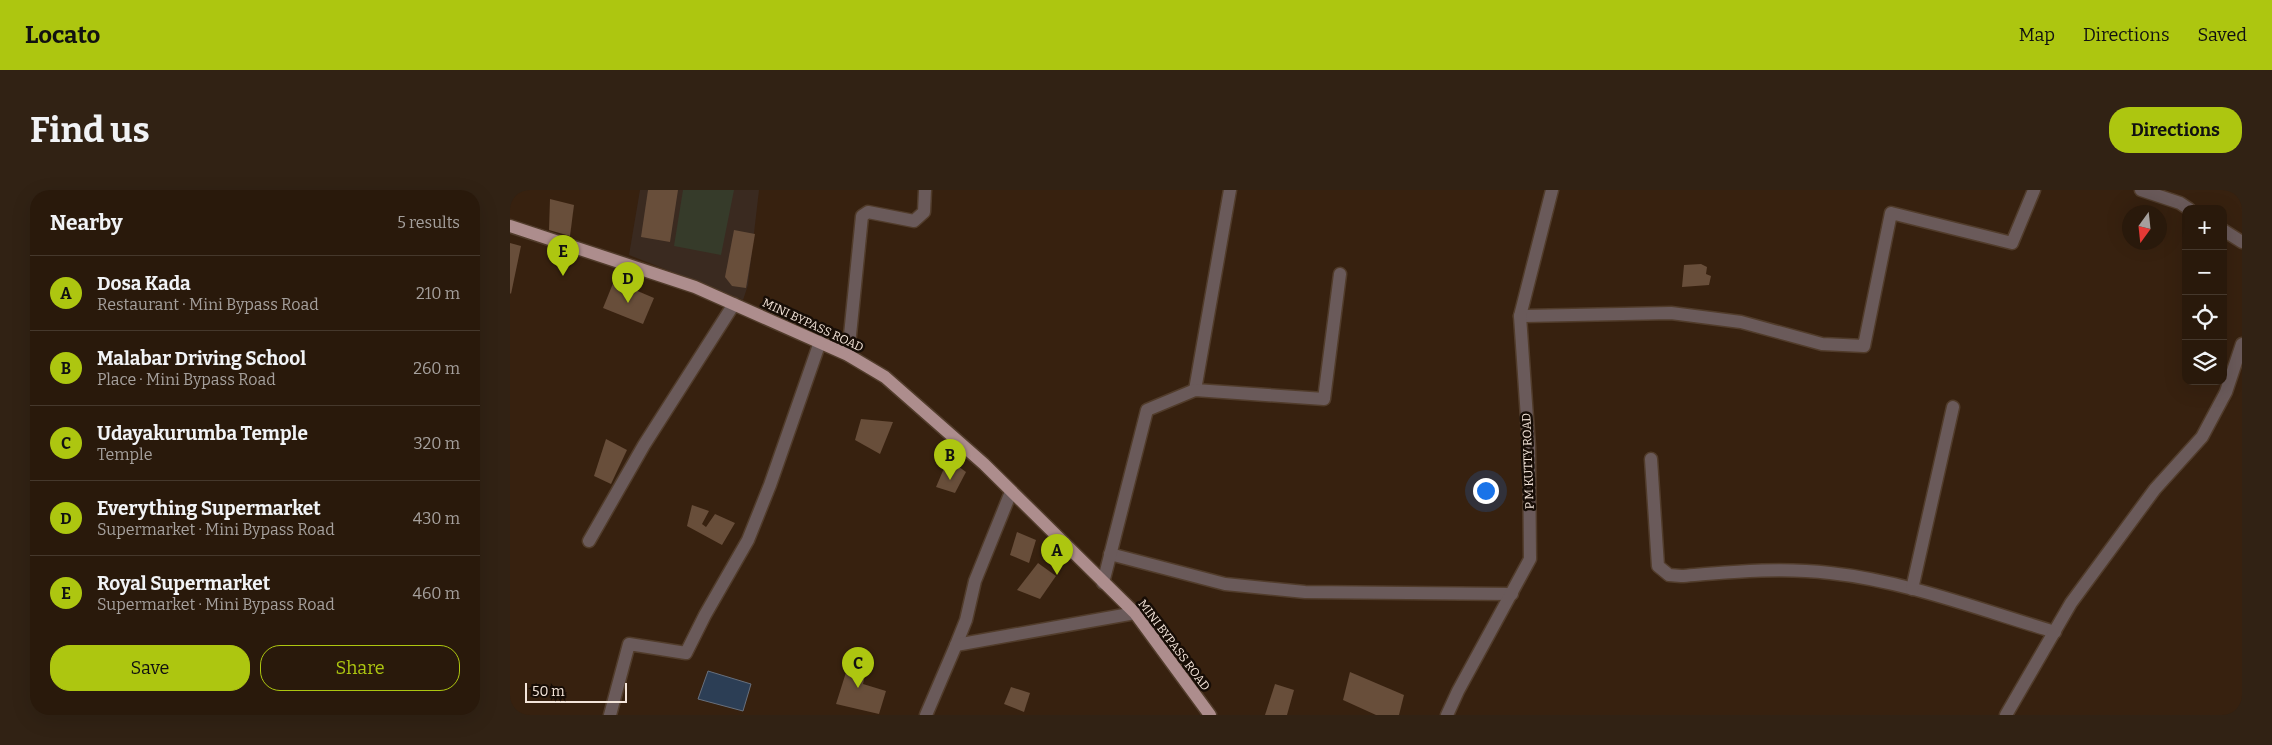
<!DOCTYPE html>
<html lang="en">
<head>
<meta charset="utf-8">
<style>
  :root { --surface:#29190b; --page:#312214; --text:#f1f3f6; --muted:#a5a09d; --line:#45382c; --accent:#adc610 }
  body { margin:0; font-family:Bitter,serif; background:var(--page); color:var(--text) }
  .controls { position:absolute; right:15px; top:15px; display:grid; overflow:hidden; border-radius:10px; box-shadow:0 5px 20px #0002 }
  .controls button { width:45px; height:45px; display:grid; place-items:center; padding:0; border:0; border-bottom:1px solid var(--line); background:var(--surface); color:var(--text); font:25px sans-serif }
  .compass { position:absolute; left:1612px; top:15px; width:45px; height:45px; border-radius:50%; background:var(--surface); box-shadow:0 5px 20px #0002; rotate:195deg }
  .scale { position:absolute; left:15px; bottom:12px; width:102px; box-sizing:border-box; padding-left:5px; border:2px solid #f4e5da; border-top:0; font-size:14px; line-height:18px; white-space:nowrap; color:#f4e5da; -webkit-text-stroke:4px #170d06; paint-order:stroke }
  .you { position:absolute; left:975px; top:300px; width:18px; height:18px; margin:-12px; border:4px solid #fff; border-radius:50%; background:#1a73e8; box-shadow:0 0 0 8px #1a73e833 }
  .badge { display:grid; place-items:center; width:32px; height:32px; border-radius:50%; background:var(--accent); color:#111; font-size:16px; font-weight:700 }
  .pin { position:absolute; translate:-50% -41px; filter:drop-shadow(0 1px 2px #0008) }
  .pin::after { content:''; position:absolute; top:26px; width:18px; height:15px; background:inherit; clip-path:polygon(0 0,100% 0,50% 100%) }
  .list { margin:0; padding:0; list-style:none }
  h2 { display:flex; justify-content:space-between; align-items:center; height:65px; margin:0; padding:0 20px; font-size:21px }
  h2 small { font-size:16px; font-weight:400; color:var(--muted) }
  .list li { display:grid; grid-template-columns:32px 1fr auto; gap:15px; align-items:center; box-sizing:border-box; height:75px; padding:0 20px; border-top:1px solid var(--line) }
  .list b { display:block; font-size:19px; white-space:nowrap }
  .list p { margin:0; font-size:16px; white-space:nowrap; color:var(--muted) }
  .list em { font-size:16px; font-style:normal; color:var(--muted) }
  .actions { display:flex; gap:10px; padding:15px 20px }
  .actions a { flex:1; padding:11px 0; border:1px solid var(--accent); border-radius:20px; text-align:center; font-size:18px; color:var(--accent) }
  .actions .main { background:var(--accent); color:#111 }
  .icon { flex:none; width:28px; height:28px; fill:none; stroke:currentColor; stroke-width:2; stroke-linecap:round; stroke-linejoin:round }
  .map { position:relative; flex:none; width:1732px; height:525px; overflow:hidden; border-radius:20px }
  header { display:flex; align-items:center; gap:30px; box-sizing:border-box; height:70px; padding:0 25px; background:var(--accent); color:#111 }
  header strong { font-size:24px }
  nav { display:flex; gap:28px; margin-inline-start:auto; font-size:18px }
  .intro { display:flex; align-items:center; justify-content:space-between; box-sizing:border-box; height:120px; padding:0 30px }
  h1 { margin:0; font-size:35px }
  .button { padding:12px 22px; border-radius:20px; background:var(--accent); color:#111; font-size:18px; font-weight:700 }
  main { display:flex; gap:30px; padding:0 30px }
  aside { flex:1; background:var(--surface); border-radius:20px; box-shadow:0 5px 20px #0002 }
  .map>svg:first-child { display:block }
  .education { fill:#3a2a20 }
  .green { fill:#363b2a }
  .water { fill:#2c3e55; stroke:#68707d }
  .building { fill:#684e3a }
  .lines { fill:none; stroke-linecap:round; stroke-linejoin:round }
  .minor-casing { stroke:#513c2b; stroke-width:15 }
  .major-casing { stroke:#513c2b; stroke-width:15 }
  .minor { stroke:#6a5a5a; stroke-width:12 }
  .major { stroke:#ad8d8d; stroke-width:12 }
  .labels { text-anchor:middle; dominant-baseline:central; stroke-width:5; stroke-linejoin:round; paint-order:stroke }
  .street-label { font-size:12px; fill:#f4e5da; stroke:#170d06 }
</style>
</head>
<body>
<header>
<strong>Locato</strong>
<nav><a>Map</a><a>Directions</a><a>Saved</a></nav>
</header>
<div class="intro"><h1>Find us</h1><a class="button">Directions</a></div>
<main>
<aside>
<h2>Nearby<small>5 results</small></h2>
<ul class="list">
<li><span class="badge">A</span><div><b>Dosa Kada</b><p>Restaurant · Mini Bypass Road</p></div><em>210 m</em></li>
<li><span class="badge">B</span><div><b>Malabar Driving School</b><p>Place · Mini Bypass Road</p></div><em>260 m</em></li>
<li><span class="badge">C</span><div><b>Udayakurumba Temple</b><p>Temple</p></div><em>320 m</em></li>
<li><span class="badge">D</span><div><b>Everything Supermarket</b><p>Supermarket · Mini Bypass Road</p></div><em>430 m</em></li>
<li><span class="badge">E</span><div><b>Royal Supermarket</b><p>Supermarket · Mini Bypass Road</p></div><em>460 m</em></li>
</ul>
<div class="actions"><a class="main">Save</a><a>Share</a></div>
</aside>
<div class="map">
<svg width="1732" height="525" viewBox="0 0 1732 525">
  <rect width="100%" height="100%" fill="#37210f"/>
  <!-- education -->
  <polygon class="education" points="130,0 249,0 238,95 233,110 119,65"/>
  <!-- green -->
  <polygon class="green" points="173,0 224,0 211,65 164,56"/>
  <!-- water -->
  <polygon class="water" points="198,481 241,494 233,521 188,509"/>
  <!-- building -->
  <g class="building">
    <polygon points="138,0 168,0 160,52 131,47"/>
    <polygon points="40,9 64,15 60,46 39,40"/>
    <polygon points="224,40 245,44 236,98 222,96 215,87"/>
    <polygon points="0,53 11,56 1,104 0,103"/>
    <polygon points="1191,74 1197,77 1196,84 1201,86 1199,95 1172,97 1174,75"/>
    <polygon points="104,91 144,108 133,134 93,118"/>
    <polygon points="351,229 383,232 370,264 345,250"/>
    <polygon points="96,249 117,260 101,294 84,286"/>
    <polygon points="438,269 456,282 445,303 426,297"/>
    <polygon points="182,315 199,321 192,334 196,337 205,324 225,333 212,355 177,336"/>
    <polygon points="507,342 526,350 519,373 500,365"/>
    <polygon points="528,373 546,386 530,409 507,400"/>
    <polygon points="338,476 356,481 353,494 376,501 369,524 326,514"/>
    <polygon points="840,482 894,505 889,525 866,525 833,510"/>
    <polygon points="765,494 784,500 777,525 755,525"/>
    <polygon points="501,497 520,503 514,522 494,514"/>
  </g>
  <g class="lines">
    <defs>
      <g id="minor">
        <polyline points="1631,0 1670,13 1679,19"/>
        <polyline points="1713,40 1732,52"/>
        <polyline points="1010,126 1161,123 1231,132 1312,154 1354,156 1381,23 1502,53 1524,0"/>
        <polyline points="338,165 352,26 358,22 404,31 414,22 415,0"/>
        <polyline points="685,200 720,0"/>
        <path d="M1141 269 1148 376 1159 385 1171 386C1221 382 1270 377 1320 383 1396 391 1471 420 1545 442"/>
        <polyline points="79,351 134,255 224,114"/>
        <polyline points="600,364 715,394 795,402 1002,404"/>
        <polyline points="593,393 637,220 685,200 814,209 830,84"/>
        <polyline points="1402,399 1443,217"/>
        <polyline points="446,455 456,430 465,391 501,302"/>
        <polyline points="100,525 119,454 176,463 195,425 238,350 260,295 310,152"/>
        <polyline points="416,525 446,455 625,423"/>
        <polyline points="937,525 948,501 1020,369 1019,257 1010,126 1042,0"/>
        <polyline points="1496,525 1561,413 1645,299 1692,247 1716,202 1732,154"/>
      </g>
      <polyline id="major" points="0,36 185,97 338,165 375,187 474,274 625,423 700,525"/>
    </defs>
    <!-- minor casing -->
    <use href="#minor" class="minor-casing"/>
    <!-- major casing -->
    <use href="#major" class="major-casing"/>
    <!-- minor -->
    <use href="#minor" class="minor"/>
    <!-- major -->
    <use href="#major" class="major"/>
  </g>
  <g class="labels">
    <!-- street labels -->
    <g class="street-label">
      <text transform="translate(303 135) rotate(25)">MINI BYPASS ROAD</text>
      <text transform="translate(1018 271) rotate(-92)">P M KUTTY ROAD</text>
      <text transform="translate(664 455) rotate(53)">MINI BYPASS ROAD</text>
    </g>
  </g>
</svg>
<div class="controls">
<button>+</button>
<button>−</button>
<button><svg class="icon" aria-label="locate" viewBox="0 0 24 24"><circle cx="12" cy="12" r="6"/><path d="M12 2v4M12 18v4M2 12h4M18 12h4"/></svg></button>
<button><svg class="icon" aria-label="layers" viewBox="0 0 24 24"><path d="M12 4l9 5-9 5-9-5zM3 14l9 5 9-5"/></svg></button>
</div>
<svg class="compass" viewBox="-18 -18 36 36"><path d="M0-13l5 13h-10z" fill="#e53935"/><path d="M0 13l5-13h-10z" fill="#a5a09d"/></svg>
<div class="scale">50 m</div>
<div class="you"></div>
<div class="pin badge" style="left:547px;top:385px">A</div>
<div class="pin badge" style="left:440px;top:290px">B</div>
<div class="pin badge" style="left:348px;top:498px">C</div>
<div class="pin badge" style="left:118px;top:113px">D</div>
<div class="pin badge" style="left:53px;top:86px">E</div>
</div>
</main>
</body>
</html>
